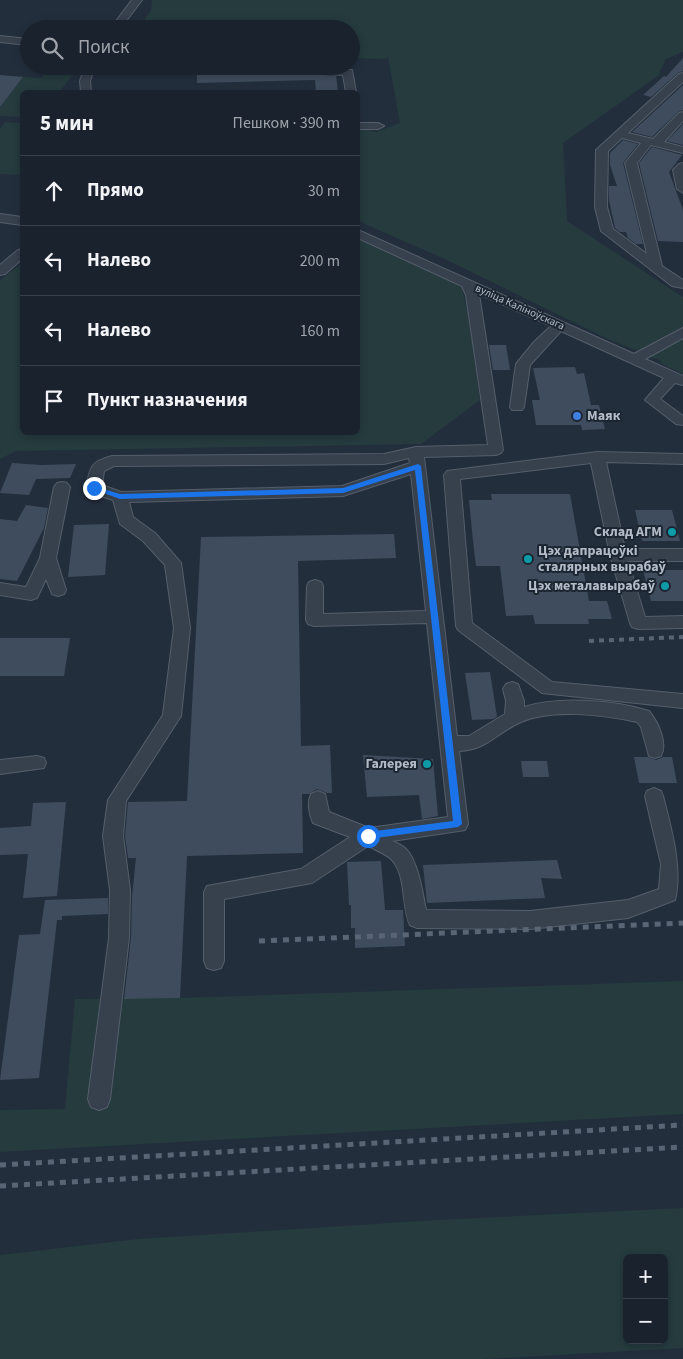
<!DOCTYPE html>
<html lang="ru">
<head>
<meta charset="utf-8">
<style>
  :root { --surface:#1a222e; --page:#232a36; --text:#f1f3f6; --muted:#9fa4aa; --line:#383f4a }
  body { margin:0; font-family:"Source Sans 3",sans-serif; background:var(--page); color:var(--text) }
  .controls { position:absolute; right:15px; bottom:15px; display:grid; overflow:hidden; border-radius:8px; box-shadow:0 2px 8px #0003 }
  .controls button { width:45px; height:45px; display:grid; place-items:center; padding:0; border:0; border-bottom:1px solid var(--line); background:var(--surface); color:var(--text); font:25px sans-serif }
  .stop { position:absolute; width:15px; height:15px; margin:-11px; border:4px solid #1a73e8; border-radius:50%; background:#fff }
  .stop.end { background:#1a73e8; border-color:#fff; box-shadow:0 1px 5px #0008 }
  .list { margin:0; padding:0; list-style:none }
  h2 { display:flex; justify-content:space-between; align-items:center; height:65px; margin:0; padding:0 20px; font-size:21px }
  h2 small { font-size:16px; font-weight:400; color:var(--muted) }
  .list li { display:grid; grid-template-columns:32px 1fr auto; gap:15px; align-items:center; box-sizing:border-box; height:70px; padding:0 20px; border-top:1px solid var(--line) }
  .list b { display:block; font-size:19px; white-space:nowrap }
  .list em { font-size:16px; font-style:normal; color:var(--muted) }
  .icon { flex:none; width:28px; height:28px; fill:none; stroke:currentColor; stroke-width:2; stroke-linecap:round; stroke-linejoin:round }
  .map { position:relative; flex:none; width:683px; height:1359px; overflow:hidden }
  .search { position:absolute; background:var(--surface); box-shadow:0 2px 8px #0003; left:20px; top:20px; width:340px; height:55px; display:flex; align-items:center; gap:12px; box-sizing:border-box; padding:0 18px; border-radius:28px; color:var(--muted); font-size:19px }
  .panel { position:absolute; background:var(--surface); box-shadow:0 2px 8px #0003; left:20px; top:90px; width:340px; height:345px; border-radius:8px }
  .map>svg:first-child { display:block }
  .green { fill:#253b3e; fill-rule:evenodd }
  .building { fill:#3f4c5d }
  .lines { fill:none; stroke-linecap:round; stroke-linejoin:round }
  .minor-casing { stroke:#555e6b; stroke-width:2 }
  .minor { fill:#37404d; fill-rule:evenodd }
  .rail-far1 { stroke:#596475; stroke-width:4; stroke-dasharray:5 5; stroke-linecap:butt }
  .rail { stroke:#596475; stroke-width:5; stroke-dasharray:6 6; stroke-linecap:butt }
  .route { fill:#1a73e8 }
  .shop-dot { fill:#3f7fe0; stroke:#1c2532; stroke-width:2 }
  .culture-dot { fill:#0f9aa8; stroke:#1c2532; stroke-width:2 }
  .labels { text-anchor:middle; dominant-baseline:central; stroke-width:4; stroke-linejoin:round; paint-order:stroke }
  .far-street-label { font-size:11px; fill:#b3bbc9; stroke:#1c2532 }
  .poi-label { font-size:14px; font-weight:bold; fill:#b3bbc9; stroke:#1c2532; text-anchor:end }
</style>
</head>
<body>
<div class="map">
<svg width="683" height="1359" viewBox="0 0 683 1359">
  <rect width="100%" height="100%" fill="#232e3d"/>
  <!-- green -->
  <g class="green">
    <polygon points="152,0 683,0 683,52 666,59 658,76 563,143 567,221 683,297 683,374 664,365 659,360 608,339 449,261 358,221 358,128 376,132 400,123 388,57 386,59 351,58 351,29 172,29 171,24 166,22 158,25 146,23 144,19 151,11"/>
    <polygon points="50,66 80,66 59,92 22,92 22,117 0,116 0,107 23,77 41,78"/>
    <polygon points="5,122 22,123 22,175 0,174 0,129"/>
    <polygon points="358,238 449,279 462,288 469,319 480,400 421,444 16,451 0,459 0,280 22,263 22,432 358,432"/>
    <polygon points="683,981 683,1114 0,1152 0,1110 65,1109 75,999 180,998"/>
    <path d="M683 1208V1348L483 1359H0V1255L138 1239 437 1220ZM627 1258H664V1340H627Z"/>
  </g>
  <!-- building -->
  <g class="building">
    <polygon points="683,58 683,71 678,73 651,97 643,95 664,76 666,77"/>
    <polygon points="318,66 311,70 312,74 336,76 338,92 316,92 315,80 197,83 197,70"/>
    <polygon points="0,75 23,77 0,107"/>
    <polygon points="683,85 683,110 678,112 652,137 632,132"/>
    <polygon points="683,124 683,145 667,141"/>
    <polygon points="623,140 638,144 623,163 643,244 636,244 628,238 626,232 620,232 615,228 609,200 609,186 617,186 610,165 610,153"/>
    <polygon points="652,147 682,155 669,172 683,210 683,242 658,241 639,163"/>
    <polygon points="489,345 506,345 510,370 493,370"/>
    <polygon points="575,367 577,374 584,373 591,405 599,405 605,429 582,430 581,425 536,425 532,400 540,400 533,368"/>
    <polygon points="12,463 41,465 76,464 70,478 36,479 29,495 0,493"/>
    <polygon points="491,494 570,494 589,601 607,601 612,619 588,619 589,624 535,624 533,615 506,616 500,566 476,566 473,541 469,500 492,500"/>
    <polygon points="26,505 48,508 44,528 17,581 0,579 0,519 17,521"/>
    <polygon points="635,510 672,510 680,541 642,541"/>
    <polygon points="109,524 105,575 68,577 74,525"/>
    <polygon points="394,534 396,558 298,561 301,746 330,745 332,793 327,793 317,789 309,794 302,794 303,853 187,856 180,998 124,999 131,938 132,897 136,858 128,858 125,836 128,802 187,801 201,537"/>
    <polygon points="643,570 683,570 683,601 651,601"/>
    <polygon points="0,638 70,638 64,676 0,676"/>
    <polygon points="490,672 497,717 493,719 472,720 465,673"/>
    <polygon points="363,755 433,759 438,816 422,819 419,795 367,797"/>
    <polygon points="634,757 648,757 656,760 663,757 672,757 677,783 639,783"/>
    <polygon points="521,761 547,761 549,777 523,777"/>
    <polygon points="66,802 57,896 23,898 28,854 0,855 0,828 31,826 33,803"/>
    <polygon points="557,860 562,879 541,878 545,898 427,903 423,865"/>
    <polygon points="381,861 385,910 403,910 405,946 355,948 355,928 351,928 351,905 349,905 347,862"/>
    <polygon points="108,898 108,914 62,916 62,920 57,920 39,1078 0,1080 19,935 40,934 45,900"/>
  </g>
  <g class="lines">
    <defs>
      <g id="minor">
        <polygon points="132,0 142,0 120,29 110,29"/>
        <polygon points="0,36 29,39 29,45 0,42"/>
        <polygon points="85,66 95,66 90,81 91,92 81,92 80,81"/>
        <polygon points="318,68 352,70 356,92 346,92 343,75 314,73 313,71"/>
        <path d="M683 73V82L628 133 653 139 679 113 683 112V121L664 142 683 147V153L651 145 637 163 662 266 683 280V288L672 286 601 231 595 207 596 150 679 74ZM622 138 641 143 625 163 647 254 613 229 607 207 608 151Z"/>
        <polygon points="358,123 378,123 384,126 378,129 358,129"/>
        <polygon points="683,163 683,193 677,189 673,170 679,164"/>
        <polygon points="0,214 22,217 22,225 0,222"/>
        <path d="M358 230 634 354 683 328V338L645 359 683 376V385L675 383 660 399 683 416V425L676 424 645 400 664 378 561 331 530 365 524 407 522 410H512L510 407 516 364 534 342 551 326 479 294 503 450 501 453 496 455 424 457 457 736H469L505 714 506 701 503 689 506 684 512 682 518 684 524 701V707C558 696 615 700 649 711 658 722 668 743 661 756L655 758 649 756 641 727 637 722C605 715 552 708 521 722 497 732 488 750 459 751L468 824 465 830 392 841C397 843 403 846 406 849 418 861 423 894 426 910L530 911 628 900 659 889 661 864 645 796 647 791 654 788 661 791 663 796C671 827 683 869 675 900L628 918 530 929 417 928 410 925C401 907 407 876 392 860 387 854 375 850 368 846L312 883 224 899V961L221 968 214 970 207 968 204 961V892L207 886 301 869 350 837 313 823C309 814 307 802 311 794L318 791 325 794 329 812 369 828 448 817 427 623 314 626 308 624 306 620 307 586 309 582 315 580 321 582 323 586V614L426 611 411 474 343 496 129 502 133 517 155 533 181 563 190 628 181 716 126 801 123 836 130 890 129 938 110 1099 107 1107 99 1110 91 1107 88 1099 109 938 110 890 103 836 108 800 163 715 174 628 165 565 143 541 120 524 113 500 89 492 86 488C90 467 90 462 112 456L384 454 416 447 488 445 466 295 462 286 358 238ZM409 458 410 463 342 486 121 492 102 485 104 471 114 466 384 464Z"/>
        <polygon points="22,249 22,259 5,274 0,275 0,265 18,250"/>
        <polygon points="597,452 683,454 683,464 606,462 625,549 683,549 683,561 628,561 645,617 683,616 683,628 638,629 632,627 630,623 610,555 591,463 460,479 472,623 552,682 683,694 683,708 542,693 458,630 456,626 444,475 447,471"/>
        <polygon points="62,482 67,483 70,487 56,558 66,590 64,594 58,596 52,594 46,579 37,598 31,600 0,595 0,583 26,587 40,558 54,487 57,483"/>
        <polygon points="37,756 44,758 46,763 44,768 0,774 0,760"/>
      </g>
    </defs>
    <!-- minor casing -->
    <use href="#minor" class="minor-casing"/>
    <!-- minor -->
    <use href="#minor" class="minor"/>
    <!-- rail-far1 -->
    <polyline class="rail-far1" points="589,641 683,637"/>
    <!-- rail -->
    <g class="rail">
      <polyline points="259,941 683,923"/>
      <polyline points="0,1165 683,1125"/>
      <polyline points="0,1186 683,1147"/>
    </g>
  </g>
  <!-- route -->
  <polygon class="route" points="418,464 421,466 462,824 458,827 368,839 363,836 368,832 453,821 415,470 343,493 120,499 90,488 94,486 120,494 343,488"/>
  <!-- markers -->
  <circle class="shop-dot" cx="577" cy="416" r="5"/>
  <g class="culture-dot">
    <circle cx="672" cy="532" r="5"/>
    <circle cx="528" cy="559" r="5"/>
    <circle cx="665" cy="586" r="5"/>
    <circle cx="427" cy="764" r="5"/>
  </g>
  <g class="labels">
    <!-- far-street labels -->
    <g class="far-street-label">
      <text transform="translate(520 307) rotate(24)">вуліца Каліноўскага</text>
    </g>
    <!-- poi labels -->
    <g class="poi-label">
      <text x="587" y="416" text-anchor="start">Маяк</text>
      <text x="662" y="532">Склад АГМ</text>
      <text x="538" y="551" text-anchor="start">Цэх дапрацоўкі<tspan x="538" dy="16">сталярных вырабаў</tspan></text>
      <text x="655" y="586">Цэх металавырабаў</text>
      <text x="417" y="764">Галерея</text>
    </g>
  </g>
</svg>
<div class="controls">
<button>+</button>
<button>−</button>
</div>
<div class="stop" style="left:368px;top:836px"></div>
<div class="stop end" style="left:94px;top:488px"></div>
<div class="search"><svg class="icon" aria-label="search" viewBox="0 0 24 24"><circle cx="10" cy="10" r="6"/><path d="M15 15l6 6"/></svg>Поиск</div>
<section class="panel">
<h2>5 мин<small>Пешком · 390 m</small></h2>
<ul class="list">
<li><svg class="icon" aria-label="ahead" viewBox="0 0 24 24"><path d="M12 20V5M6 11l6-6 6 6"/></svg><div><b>Прямо</b></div><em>30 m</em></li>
<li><svg class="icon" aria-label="left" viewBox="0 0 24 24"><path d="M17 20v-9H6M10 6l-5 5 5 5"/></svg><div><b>Налево</b></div><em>200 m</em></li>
<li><svg class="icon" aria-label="left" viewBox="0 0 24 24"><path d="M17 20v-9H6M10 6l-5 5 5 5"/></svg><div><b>Налево</b></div><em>160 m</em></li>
<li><svg class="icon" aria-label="arrive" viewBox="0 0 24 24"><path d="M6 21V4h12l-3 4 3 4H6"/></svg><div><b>Пункт назначения</b></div></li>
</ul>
</section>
</div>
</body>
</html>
